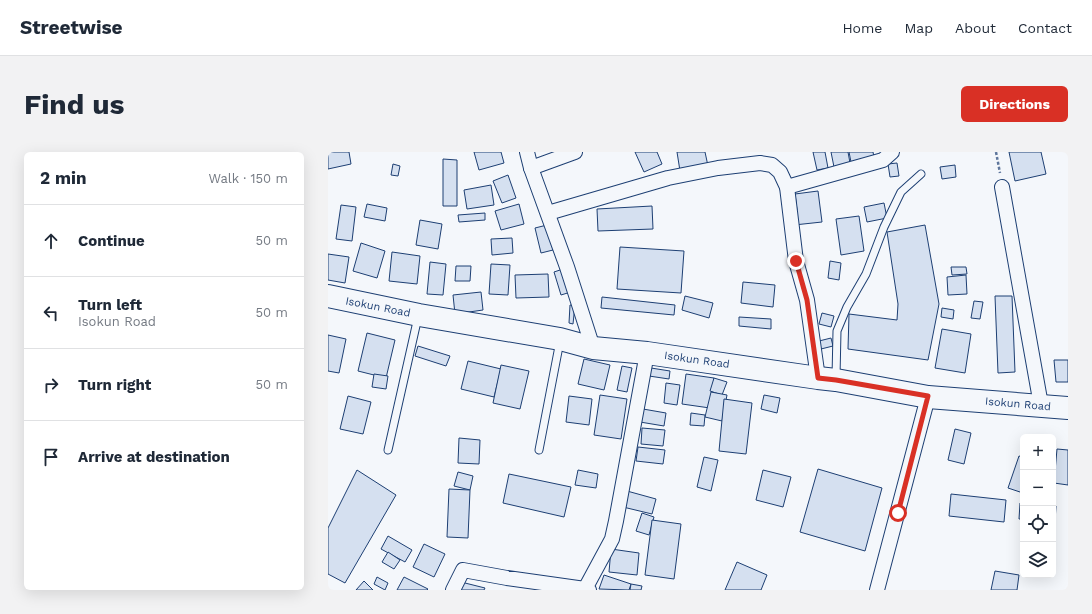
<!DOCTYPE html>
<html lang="en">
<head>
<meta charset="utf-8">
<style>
  :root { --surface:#fff; --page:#f2f2f3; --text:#1f2937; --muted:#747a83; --line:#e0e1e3; --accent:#d93025 }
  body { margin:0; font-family:"Work Sans",sans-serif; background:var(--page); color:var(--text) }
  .controls { position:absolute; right:12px; bottom:12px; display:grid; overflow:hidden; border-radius:6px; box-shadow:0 4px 16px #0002 }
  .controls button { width:36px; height:36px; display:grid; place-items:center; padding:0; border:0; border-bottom:1px solid var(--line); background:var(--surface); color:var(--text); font:20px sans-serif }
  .stop { position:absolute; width:12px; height:12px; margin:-9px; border:3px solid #d93025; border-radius:50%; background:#fff }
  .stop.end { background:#d93025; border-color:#fff; box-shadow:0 1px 4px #0008 }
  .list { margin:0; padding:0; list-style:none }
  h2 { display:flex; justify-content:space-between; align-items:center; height:52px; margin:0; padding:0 16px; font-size:17px }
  h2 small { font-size:13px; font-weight:400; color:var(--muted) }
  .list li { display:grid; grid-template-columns:26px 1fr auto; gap:12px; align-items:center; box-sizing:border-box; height:72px; padding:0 16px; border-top:1px solid var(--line) }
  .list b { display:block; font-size:15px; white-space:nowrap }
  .list p { margin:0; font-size:13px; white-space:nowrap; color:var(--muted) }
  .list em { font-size:13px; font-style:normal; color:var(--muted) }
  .icon { flex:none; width:22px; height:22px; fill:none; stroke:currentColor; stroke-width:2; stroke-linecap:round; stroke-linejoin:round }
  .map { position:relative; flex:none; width:740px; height:438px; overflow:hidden; border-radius:6px }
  header { display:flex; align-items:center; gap:24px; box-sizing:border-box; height:56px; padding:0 20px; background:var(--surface); border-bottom:1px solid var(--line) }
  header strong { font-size:19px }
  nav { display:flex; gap:22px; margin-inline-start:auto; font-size:14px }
  .intro { display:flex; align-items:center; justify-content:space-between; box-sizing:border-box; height:96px; padding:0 24px }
  h1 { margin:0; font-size:28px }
  .button { padding:10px 18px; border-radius:6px; background:var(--accent); color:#fff; font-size:14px; font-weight:700 }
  main { display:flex; gap:24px; padding:0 24px }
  aside { flex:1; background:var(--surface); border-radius:6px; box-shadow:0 4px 16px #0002 }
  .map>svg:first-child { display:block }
  .building { fill:#d5e0f0; stroke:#1d3f73 }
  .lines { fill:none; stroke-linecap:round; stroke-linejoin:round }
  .lane-casing { stroke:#1d3f73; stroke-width:9 }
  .street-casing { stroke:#1d3f73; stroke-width:16 }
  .primary-casing { stroke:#1d3f73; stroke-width:24 }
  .path { stroke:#5e769c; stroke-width:2.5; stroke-dasharray:3 2; stroke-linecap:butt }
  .lane { stroke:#f4f7fb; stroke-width:7 }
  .street { stroke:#f4f7fb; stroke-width:14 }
  .primary { stroke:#f4f7fb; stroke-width:22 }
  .route { stroke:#d93025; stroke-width:5 }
  .labels { text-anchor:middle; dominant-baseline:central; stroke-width:3; stroke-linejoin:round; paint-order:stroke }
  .street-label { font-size:11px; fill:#1d3f73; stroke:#f4f7fb }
</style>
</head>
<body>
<header>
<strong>Streetwise</strong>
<nav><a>Home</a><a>Map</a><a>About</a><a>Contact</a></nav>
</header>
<div class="intro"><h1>Find us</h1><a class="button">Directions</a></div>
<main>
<aside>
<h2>2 min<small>Walk · 150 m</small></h2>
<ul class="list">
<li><svg class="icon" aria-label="ahead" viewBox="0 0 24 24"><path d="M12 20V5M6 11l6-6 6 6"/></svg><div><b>Continue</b></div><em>50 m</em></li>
<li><svg class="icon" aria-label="left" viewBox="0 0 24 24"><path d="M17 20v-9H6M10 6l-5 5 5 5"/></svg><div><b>Turn left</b><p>Isokun Road</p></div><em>50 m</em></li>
<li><svg class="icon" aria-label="right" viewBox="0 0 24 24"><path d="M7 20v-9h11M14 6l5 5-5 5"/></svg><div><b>Turn right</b></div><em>50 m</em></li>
<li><svg class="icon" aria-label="arrive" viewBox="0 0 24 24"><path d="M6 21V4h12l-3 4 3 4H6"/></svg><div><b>Arrive at destination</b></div></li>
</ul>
</aside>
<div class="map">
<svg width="740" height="438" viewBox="0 0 740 438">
  <rect width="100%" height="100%" fill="#f4f7fb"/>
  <!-- building -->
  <g class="building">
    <polygon points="0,0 21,0 23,12 0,17"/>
    <polygon points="146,0 173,0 176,11 151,18"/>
    <polygon points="307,0 329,0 334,12 316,20"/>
    <polygon points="349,0 377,0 380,14 352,19"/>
    <polygon points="485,0 497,0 500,16 489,18"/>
    <polygon points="503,0 520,0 522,11 506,15"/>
    <polygon points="521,0 545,0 546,5 523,10"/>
    <polygon points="681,0 713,0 718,22 687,29"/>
    <polygon points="115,7 129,8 129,54 115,54"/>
    <polygon points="569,11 571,24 562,25 560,12"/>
    <polygon points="65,12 72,14 70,24 63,23"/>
    <polygon points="627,13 628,25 614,27 612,15"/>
    <polygon points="180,23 188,46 174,51 165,29"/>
    <polygon points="163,33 166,53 139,57 136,38"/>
    <polygon points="490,39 494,70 466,73 465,59 469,58 467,42"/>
    <polygon points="556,51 559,66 539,70 536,55"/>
    <polygon points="39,52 59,56 57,69 36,65"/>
    <polygon points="191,52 196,72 173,78 167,59"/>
    <polygon points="13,53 28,55 24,89 8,87"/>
    <polygon points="324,54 325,77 270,79 269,57"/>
    <polygon points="157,61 157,68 131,70 130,63"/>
    <polygon points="531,64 536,99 513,103 508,67"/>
    <polygon points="92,68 114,72 110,97 88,93"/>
    <polygon points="219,73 225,98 213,101 207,76"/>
    <polygon points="597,73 611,152 600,208 520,197 521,162 569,168 570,152 559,80"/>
    <polygon points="184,86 185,101 164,103 163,87"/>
    <polygon points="33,91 57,99 49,126 25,119"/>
    <polygon points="292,95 356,99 353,141 289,137"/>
    <polygon points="64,100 92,104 89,132 61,129"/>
    <polygon points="0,102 21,105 17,131 0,128"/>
    <polygon points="502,109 513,111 511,128 500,126"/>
    <polygon points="102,110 118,112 115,143 99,142"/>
    <polygon points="163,112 182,113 180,143 161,142"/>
    <polygon points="128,114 143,114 142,129 127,129"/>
    <polygon points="623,115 638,115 639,122 624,123"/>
    <polygon points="238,116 246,139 233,143 226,120"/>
    <polygon points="220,122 221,145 188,146 187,123"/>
    <polygon points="638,123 639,142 620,143 619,125"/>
    <polygon points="415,130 447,133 445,155 413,151"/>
    <polygon points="153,140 155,158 127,162 125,143"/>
    <polygon points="357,144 385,151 381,166 354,158"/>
    <polygon points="667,144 684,144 687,220 670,221"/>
    <polygon points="274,145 347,153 346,163 273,156"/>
    <polygon points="646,149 655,150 652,167 643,166"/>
    <polygon points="242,153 247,153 245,172 241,171"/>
    <polygon points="614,156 626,158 625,167 613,165"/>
    <polygon points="494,161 506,164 503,175 491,172"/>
    <polygon points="411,165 443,167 443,177 411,174"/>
    <polygon points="614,177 643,182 637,221 607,216"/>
    <polygon points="39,181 67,188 58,226 30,219"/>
    <polygon points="0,183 18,187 11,221 0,219"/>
    <polygon points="503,186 505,194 493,197 491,189"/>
    <polygon points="90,194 122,204 118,214 87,204"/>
    <polygon points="256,207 282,213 276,238 250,232"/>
    <polygon points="726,208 740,208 740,230 728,230"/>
    <polygon points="140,209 173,217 166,245 133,237"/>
    <polygon points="173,213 201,219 192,257 165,251"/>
    <polygon points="294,214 304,216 299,240 289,238"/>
    <polygon points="323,216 342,219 341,227 321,224"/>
    <polygon points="46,222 60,224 58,237 44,235"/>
    <polygon points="358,222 386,226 382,256 354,252"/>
    <polygon points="386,226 399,230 394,243 382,239"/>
    <polygon points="338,231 352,233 349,253 336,251"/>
    <polygon points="383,240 399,243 394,269 377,265"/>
    <polygon points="272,243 299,247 293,287 266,283"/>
    <polygon points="436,243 452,246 449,261 433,257"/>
    <polygon points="20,244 43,250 35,282 12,277"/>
    <polygon points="241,244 264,247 261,273 238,270"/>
    <polygon points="396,247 424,251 418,302 391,299"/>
    <polygon points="315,257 338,261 336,274 312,270"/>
    <polygon points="363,261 377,263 376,274 362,273"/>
    <polygon points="314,276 337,278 335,294 313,292"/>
    <polygon points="627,277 643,281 636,312 620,308"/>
    <polygon points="131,286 152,288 151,312 130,311"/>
    <polygon points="310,295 337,298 335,312 308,309"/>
    <polygon points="729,297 740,298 740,333 726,331"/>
    <polygon points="691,304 695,305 695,341 680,336"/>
    <polygon points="376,305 390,308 383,339 369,335"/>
    <polygon points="490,317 554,336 537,399 472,380"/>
    <polygon points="29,318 68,343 17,431 0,422 0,376"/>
    <polygon points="250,318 270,322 268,336 247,333"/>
    <polygon points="435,318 463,325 455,355 428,348"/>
    <polygon points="130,320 145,324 142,338 126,334"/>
    <polygon points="181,322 243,335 236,365 175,351"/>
    <polygon points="121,337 142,338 140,386 119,385"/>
    <polygon points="299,339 328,347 324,362 295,355"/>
    <polygon points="623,342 678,348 676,370 621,364"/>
    <polygon points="692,351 695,352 695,367 691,367"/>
    <polygon points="725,354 728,354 727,370 725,369"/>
    <polygon points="314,361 326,365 321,383 308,379"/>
    <polygon points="324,368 353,372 346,427 317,423"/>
    <polygon points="60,384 84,398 77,410 53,397"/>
    <polygon points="96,392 117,402 106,425 85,415"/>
    <polygon points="283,397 311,401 309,423 281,420"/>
    <polygon points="60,400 72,408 66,417 54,410"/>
    <polygon points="409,410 439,423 433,438 397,438"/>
    <polygon points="667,419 691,423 689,438 663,438"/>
    <polygon points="276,423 303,432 301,438 271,437"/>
    <polygon points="49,425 60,431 57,438 46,432"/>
    <polygon points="76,425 100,437 99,438 69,438"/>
    <polygon points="36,429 45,438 28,438"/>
    <polygon points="133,430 157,436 156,438 131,438"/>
    <polygon points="303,432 314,434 313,438 302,438"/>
  </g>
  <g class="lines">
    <defs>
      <g id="lane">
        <polyline points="508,225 509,179 519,155 538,122 556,75 573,40 593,22"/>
        <polyline points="60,298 90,165"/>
        <polyline points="211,298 232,189"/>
      </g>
      <g id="street">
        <polyline points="199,0 203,16 239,115 265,196"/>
        <polyline points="203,16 247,0"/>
        <polyline points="459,35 555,8 564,0"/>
        <polyline points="674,35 713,253"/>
        <polyline points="220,61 340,26 390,16 432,11 444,13 452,20 459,35 468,109 479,148 490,226"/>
        <polyline points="125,438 135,418 179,426 257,437"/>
        <polyline points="261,438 257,437 284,387 288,369 319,201"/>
        <polyline points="549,438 600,245"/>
      </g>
      <polyline id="primary" points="0,144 91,163 232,187 265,196 319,201 490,226 508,228 600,245 740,256"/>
    </defs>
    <!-- lane casing -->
    <use href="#lane" class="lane-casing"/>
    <!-- street casing -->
    <use href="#street" class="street-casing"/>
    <!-- primary casing -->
    <use href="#primary" class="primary-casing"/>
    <!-- path -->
    <polyline class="path" points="668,0 672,21"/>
    <!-- lane -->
    <use href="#lane" class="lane"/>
    <!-- street -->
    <use href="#street" class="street"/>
    <!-- primary -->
    <use href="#primary" class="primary"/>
  </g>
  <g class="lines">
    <!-- route -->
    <polyline class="route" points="468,109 479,148 490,226 508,228 600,244 570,361"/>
  </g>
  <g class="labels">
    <!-- street labels -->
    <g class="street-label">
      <text transform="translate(50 155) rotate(11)">Isokun Road</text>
      <text transform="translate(369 208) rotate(8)">Isokun Road</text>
      <text transform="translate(690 252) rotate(5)">Isokun Road</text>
    </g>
  </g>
</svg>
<div class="controls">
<button>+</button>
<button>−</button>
<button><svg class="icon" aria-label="locate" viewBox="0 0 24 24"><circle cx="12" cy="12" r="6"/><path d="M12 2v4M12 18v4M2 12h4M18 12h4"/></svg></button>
<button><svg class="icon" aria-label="layers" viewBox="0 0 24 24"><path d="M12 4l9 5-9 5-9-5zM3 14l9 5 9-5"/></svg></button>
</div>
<div class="stop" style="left:570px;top:361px"></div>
<div class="stop end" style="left:468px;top:109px"></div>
</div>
</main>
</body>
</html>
